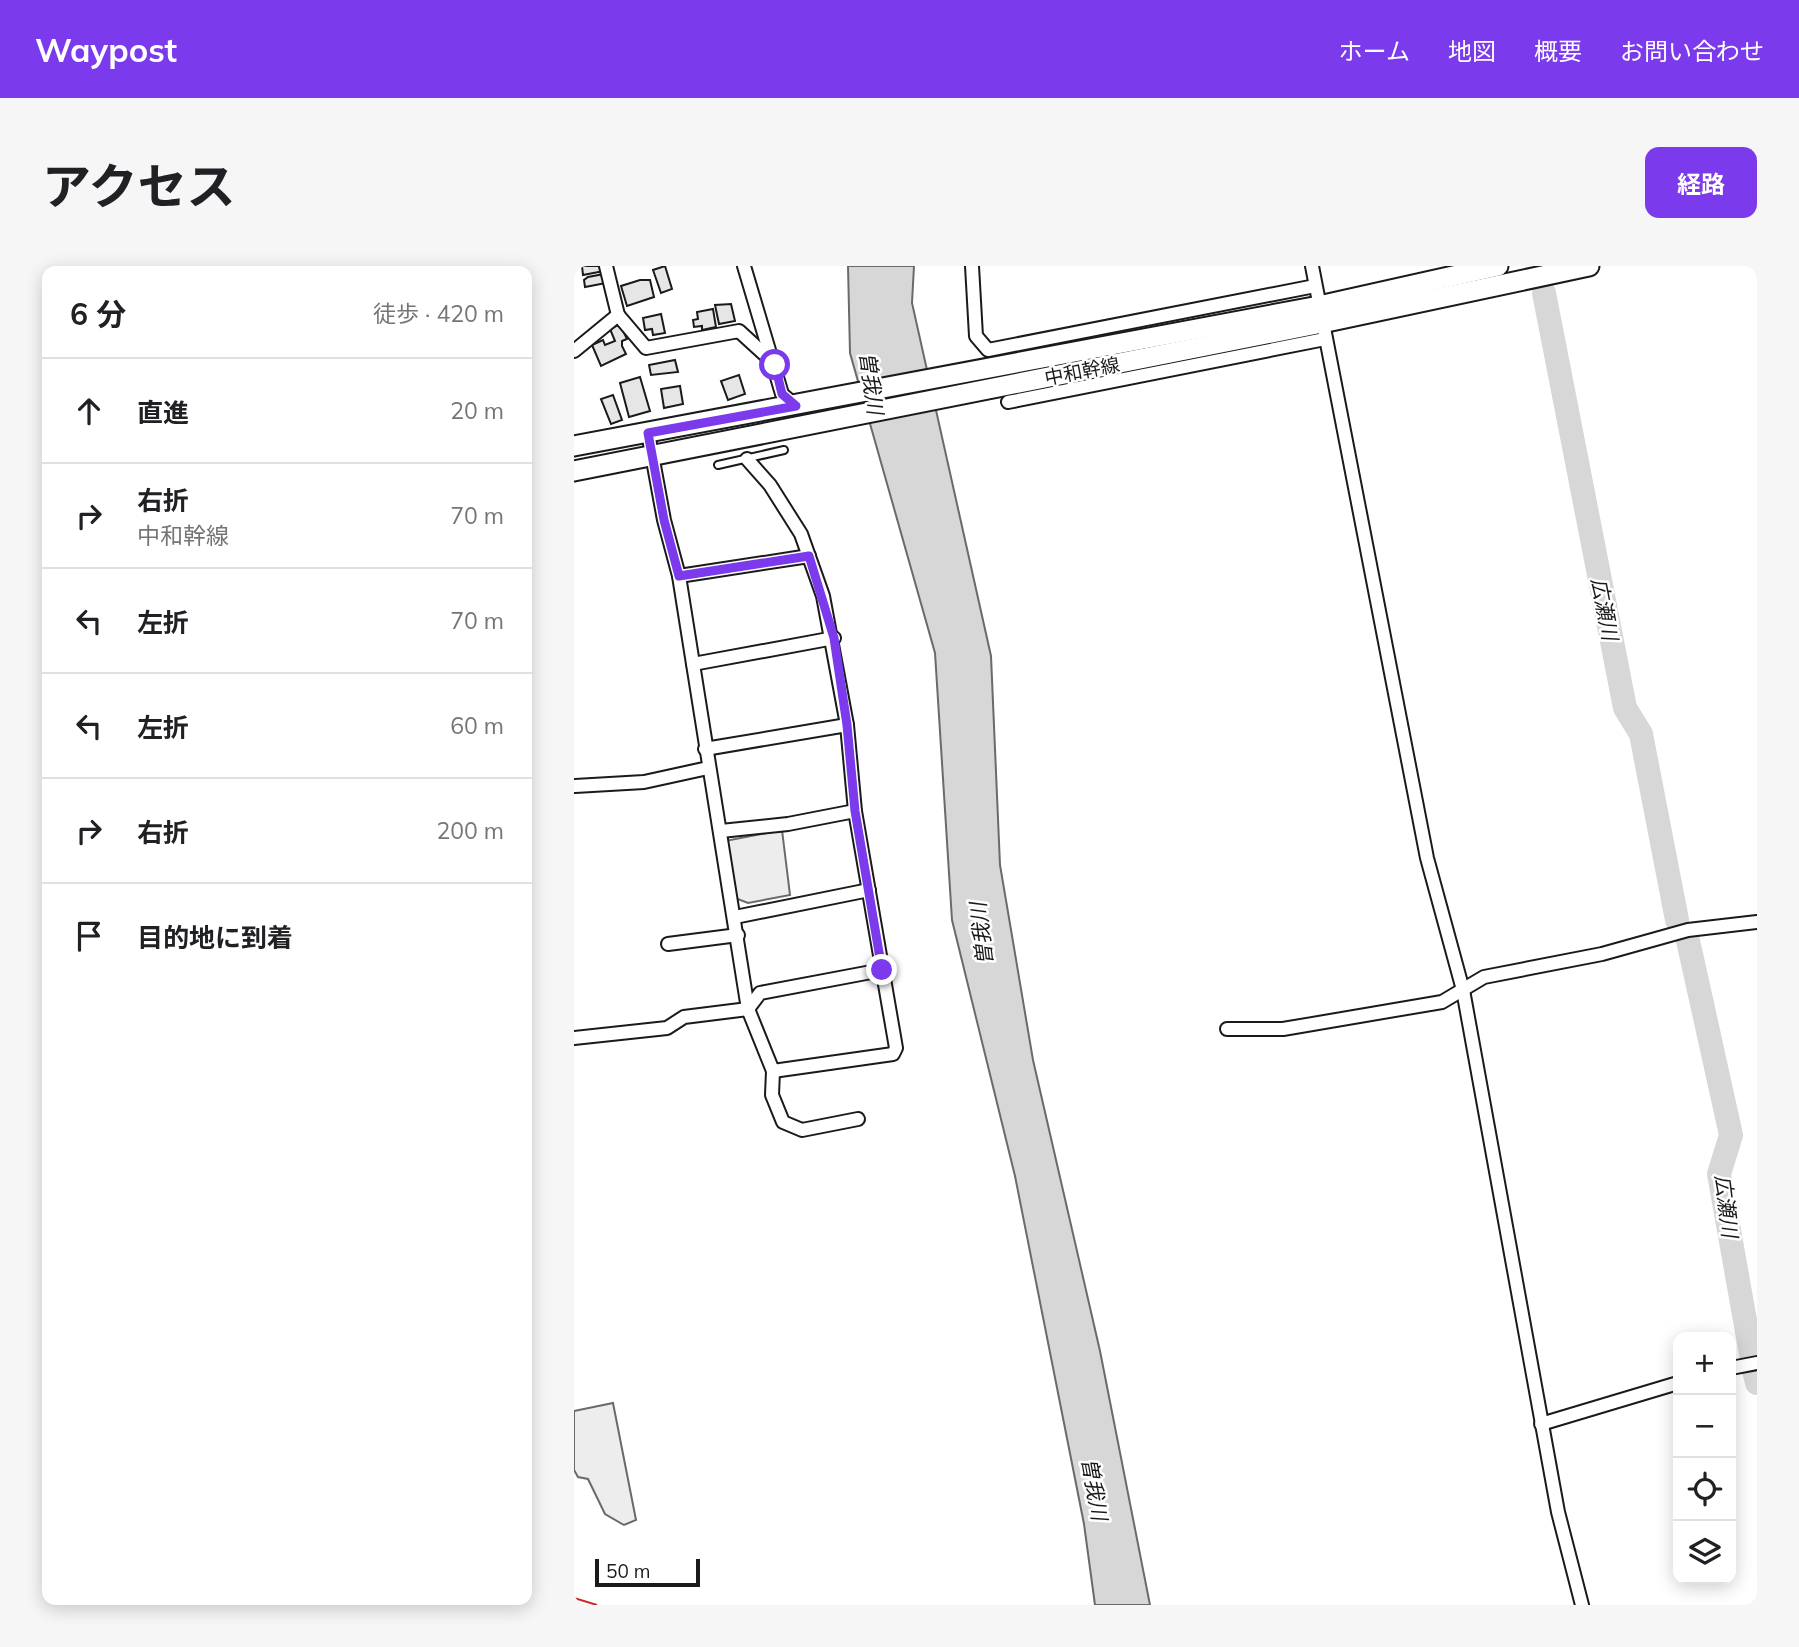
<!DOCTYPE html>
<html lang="ja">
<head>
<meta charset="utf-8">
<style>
  :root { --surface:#fff; --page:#f6f6f6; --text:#202124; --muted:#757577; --line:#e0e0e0; --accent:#7c3aed }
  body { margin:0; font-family:Mulish,"Noto Sans JP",sans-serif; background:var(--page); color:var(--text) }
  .controls { position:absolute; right:21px; bottom:21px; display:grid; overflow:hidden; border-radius:14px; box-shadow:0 4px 18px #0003 }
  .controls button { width:63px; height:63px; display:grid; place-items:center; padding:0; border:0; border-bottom:2px solid var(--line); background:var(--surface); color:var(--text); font:35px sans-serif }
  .scale { position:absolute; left:21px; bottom:18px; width:105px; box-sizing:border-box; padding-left:7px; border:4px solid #1a1a1a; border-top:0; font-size:19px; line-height:24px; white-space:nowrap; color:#1a1a1a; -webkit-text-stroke:5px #fff; paint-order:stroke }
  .stop { position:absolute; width:21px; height:21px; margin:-16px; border:5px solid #7c3aed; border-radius:50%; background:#fff }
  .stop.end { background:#7c3aed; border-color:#fff; box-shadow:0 2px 7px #0008 }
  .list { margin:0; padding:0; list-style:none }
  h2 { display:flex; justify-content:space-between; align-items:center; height:91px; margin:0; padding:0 28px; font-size:30px }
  h2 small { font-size:23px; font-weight:400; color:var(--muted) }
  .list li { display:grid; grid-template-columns:46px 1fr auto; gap:21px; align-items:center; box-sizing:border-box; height:105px; padding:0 28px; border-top:2px solid var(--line) }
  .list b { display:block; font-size:26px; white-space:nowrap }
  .list p { margin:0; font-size:23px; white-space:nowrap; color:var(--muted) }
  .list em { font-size:23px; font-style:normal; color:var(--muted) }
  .icon { flex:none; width:38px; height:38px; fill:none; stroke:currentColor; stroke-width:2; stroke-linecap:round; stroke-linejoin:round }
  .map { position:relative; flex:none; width:1183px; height:1339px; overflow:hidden; border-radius:14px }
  header { display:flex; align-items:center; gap:42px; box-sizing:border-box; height:98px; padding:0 35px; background:var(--accent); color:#fff }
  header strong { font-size:33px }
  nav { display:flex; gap:38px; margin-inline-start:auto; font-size:24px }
  .intro { display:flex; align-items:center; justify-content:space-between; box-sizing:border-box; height:168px; padding:0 42px }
  h1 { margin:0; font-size:49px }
  .button { padding:18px 32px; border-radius:14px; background:var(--accent); color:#fff; font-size:24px; font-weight:700 }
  main { display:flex; gap:42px; padding:0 42px }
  aside { flex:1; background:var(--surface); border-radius:14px; box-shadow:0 4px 18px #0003 }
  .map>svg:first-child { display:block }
  .green { fill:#ededed; stroke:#6a6a6a; stroke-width:2 }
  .water { fill:#d7d7d7; stroke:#6a6a6a; stroke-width:2 }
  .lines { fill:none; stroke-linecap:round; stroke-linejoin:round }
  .river { stroke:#d7d7d7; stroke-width:24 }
  .building { fill:#e6e6e6; stroke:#1a1a1a; stroke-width:2 }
  .lane-casing { stroke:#1a1a1a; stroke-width:10 }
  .street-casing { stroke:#1a1a1a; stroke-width:16 }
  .primary-casing { stroke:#1a1a1a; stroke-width:23 }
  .lane { stroke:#fff; stroke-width:6 }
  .street { stroke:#fff; stroke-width:12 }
  .primary { stroke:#fff; stroke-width:19 }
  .power { stroke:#c62828; stroke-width:2; stroke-dasharray:24 5 3.5 5; stroke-linecap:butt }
  .route { stroke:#7c3aed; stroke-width:9 }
  .labels { text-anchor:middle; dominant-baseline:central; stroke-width:5; stroke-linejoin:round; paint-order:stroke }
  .street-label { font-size:19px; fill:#1a1a1a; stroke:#fff }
  .water-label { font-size:21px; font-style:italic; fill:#1a1a1a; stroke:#fff }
</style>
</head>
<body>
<header>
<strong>Waypost</strong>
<nav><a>ホーム</a><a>地図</a><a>概要</a><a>お問い合わせ</a></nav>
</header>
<div class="intro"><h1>アクセス</h1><a class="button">経路</a></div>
<main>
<aside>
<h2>6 分<small>徒歩 · 420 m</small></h2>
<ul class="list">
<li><svg class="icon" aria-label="ahead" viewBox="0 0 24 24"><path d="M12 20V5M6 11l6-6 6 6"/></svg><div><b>直進</b></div><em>20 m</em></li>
<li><svg class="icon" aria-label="right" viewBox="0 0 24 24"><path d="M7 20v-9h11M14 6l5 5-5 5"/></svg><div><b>右折</b><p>中和幹線</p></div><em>70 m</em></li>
<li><svg class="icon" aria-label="left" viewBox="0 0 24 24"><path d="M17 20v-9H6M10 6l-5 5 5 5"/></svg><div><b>左折</b></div><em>70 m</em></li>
<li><svg class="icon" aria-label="left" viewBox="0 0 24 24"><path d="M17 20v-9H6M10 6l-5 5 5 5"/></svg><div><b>左折</b></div><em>60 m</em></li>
<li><svg class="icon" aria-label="right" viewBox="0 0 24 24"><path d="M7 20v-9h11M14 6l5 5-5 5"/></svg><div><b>右折</b></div><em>200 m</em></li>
<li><svg class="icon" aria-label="arrive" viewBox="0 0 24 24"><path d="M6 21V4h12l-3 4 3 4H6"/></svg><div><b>目的地に到着</b></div></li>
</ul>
</aside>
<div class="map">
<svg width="1183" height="1339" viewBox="0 0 1183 1339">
  <rect width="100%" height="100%" fill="#fff"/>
  <!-- green -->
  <g class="green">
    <polygon points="208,564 216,629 174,637 161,632 151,575"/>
    <polygon points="39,1137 62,1254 50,1259 31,1248 14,1213 4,1211 0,1204 0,1145"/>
  </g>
  <!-- water -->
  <polygon class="water" points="274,0 340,0 338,37 417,390 426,599 459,794 526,1085 576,1339 521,1339 510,1258 441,910 378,654 361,387 276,87"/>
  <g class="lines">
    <!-- river -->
    <g class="river">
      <polyline points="970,27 1051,442 1067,468 1103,654"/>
      <polyline points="1113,670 1157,869 1145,908 1177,1088"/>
      <polyline points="1180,1104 1183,1117"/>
    </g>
  </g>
  <!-- building -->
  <g class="building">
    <polygon points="8,0 29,0 30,5 9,9"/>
    <polygon points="91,0 98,23 87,27 79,4"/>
    <polygon points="30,8 32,17 11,21 10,14 14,11"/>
    <polygon points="66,14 76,14 80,31 53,40 47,20"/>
    <polygon points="157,38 161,55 145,58 141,39"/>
    <polygon points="139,43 142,61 128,64 128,60 120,61 119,54 124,53 123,46"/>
    <polygon points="87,48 91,67 79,69 78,63 71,64 69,52"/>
    <polygon points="46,58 53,73 48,75 48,80 52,88 27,100 18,79 29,74 31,79 41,75 36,63"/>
    <polygon points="101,94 104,106 77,109 75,99"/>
    <polygon points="165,109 171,128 154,134 147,115"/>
    <polygon points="66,111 76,145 55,151 46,117"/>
    <polygon points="106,120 109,138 90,142 87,123"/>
    <polygon points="39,129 48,154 37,158 27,133"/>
  </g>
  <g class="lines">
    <defs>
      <polyline id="lane" points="144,199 210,184"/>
      <g id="street">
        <polyline points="170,0 208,128 222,140"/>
        <polyline points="398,0 402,70 414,84 741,20"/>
        <polyline points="738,0 853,592 889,724 984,1246 1008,1339"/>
        <polyline points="44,49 72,82 165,65 201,98"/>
        <polyline points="0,85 44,49 32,0"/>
        <polyline points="434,136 751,73"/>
        <polyline points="74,167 90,254 105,310 174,743 199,805 319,788 322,782 281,545 273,459 249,330 227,268 196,219 173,193"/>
        <polyline points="105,310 235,290"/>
        <polyline points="119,398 260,372"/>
        <polyline points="131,483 273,459"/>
        <polyline points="1,520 70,516 134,502"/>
        <polyline points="147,565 214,558 281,545"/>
        <polyline points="161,651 295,624"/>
        <polyline points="94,678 164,669"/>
        <polyline points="653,763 709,763 868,736 910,711 1028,688 1114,664 1183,656"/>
        <polyline points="0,772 93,762 110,751 174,743 186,727 308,704"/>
        <polyline points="199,805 198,829 209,856 228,864 284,853"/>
        <polyline points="1157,1102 1183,1097"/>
        <polyline points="967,1158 1104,1117"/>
      </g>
      <g id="primary">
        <polyline points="0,180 745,40 924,0"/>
        <polyline points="0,205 748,57 1015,0"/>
      </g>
    </defs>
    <!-- lane casing -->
    <use href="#lane" class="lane-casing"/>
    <!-- street casing -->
    <use href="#street" class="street-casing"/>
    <!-- primary casing -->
    <use href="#primary" class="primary-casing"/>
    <!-- lane -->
    <use href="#lane" class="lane"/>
    <!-- street -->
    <use href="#street" class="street"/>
    <!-- primary -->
    <use href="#primary" class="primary"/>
    <!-- power -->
    <polyline class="power" points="0,1332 23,1339"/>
  </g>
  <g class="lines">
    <!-- route -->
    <polyline class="route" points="201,99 208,128 222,140 74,167 90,254 105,310 235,290 260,372 273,459 281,545 308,704"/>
  </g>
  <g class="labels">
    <!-- street labels -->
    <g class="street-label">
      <text transform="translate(508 105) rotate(-11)">中和幹線</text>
    </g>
    <!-- water labels -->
    <g class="water-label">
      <text transform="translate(298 117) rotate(82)">曽我川</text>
      <text transform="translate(1031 343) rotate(79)">広瀬川</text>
      <text transform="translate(407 668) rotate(-97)">曽我川</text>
      <text transform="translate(1153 940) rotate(83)">広瀬川</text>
      <text transform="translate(521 1223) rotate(80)">曽我川</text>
    </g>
  </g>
</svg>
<div class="controls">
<button>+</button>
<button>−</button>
<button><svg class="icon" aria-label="locate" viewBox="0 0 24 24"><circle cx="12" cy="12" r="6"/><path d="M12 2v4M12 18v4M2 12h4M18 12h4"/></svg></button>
<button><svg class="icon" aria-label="layers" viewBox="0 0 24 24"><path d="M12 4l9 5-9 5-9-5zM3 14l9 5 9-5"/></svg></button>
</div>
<div class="scale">50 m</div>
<div class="stop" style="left:201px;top:99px"></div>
<div class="stop end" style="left:308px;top:704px"></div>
</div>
</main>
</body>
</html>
